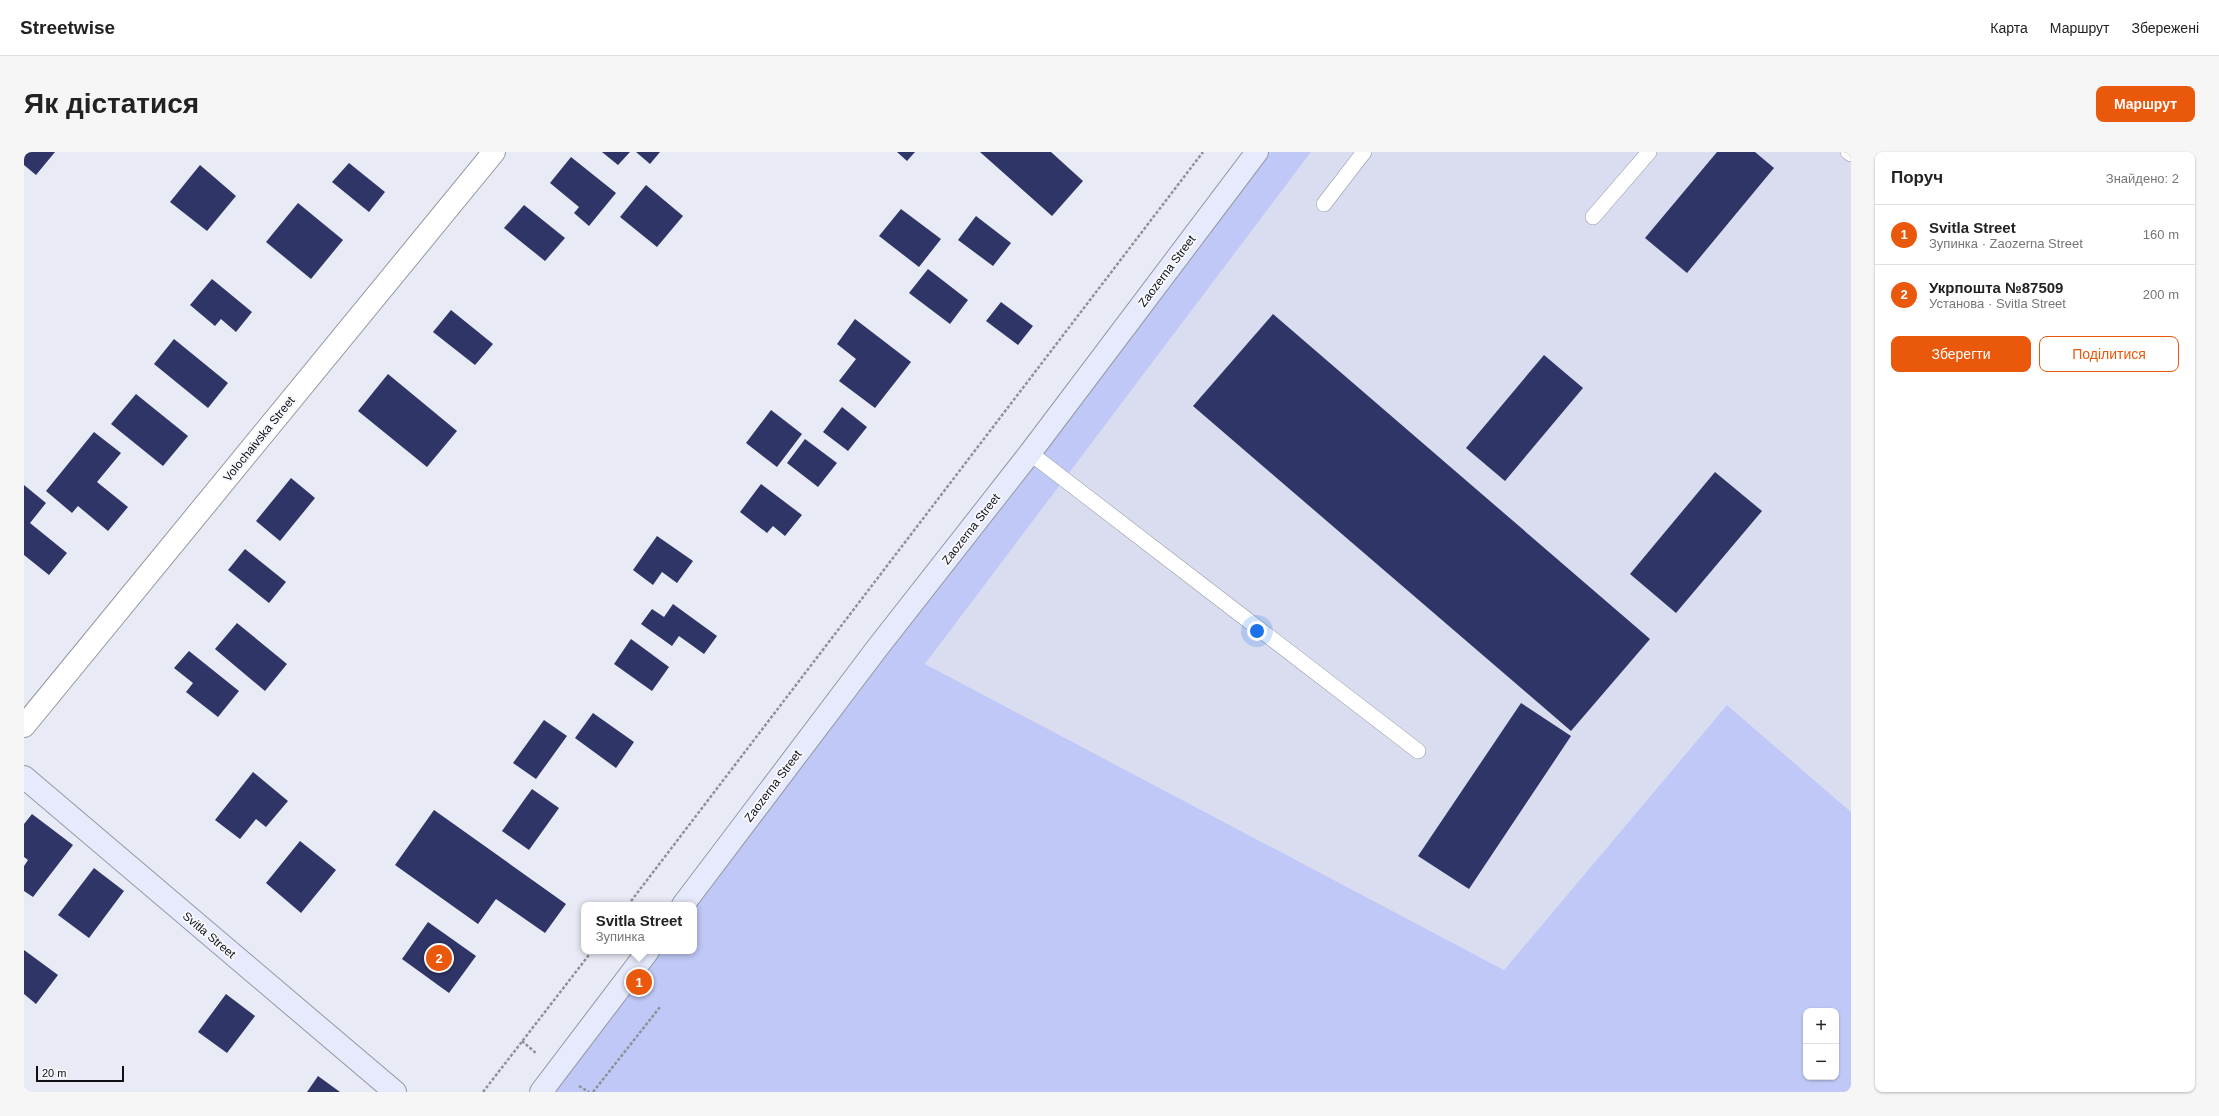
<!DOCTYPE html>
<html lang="uk">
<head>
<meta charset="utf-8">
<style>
  :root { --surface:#fff; --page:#f6f6f6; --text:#222; --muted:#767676; --line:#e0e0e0; --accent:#ea580c }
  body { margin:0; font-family:Arial,sans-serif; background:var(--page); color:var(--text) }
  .controls { position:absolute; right:12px; bottom:12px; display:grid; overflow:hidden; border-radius:8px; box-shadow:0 1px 3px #0004 }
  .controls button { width:36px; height:36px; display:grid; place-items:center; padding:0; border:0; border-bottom:1px solid var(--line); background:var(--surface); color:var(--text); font:20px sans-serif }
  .scale { position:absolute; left:12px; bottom:10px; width:88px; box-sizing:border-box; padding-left:4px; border:2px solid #0f1013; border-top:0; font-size:11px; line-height:14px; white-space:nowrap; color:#0f1013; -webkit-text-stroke:3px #f6f8fe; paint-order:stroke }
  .you { position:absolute; left:1233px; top:479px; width:14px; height:14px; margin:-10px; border:3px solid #fff; border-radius:50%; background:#1a73e8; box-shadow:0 0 0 6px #1a73e833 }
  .badge { display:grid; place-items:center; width:26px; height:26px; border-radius:50%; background:var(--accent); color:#fff; font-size:13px; font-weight:700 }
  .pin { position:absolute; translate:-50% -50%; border:2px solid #fff; box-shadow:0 1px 4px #0006 }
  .popup { position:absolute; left:557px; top:750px; width:116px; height:52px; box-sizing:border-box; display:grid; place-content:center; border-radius:8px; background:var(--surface); filter:drop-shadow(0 1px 3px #0005); font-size:13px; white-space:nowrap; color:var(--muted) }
  .popup b { font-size:15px; color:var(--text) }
  .popup::after { content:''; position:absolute; left:50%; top:100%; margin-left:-8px; border:8px solid transparent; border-top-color:var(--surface) }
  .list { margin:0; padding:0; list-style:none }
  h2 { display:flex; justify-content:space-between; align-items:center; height:52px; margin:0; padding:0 16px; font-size:17px }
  h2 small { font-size:13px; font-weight:400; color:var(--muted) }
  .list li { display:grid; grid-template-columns:26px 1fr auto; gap:12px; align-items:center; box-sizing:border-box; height:60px; padding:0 16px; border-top:1px solid var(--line) }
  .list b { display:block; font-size:15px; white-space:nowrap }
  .list p { margin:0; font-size:13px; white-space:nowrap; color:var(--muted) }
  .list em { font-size:13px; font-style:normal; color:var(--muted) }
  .actions { display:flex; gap:8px; padding:12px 16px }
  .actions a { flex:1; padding:9px 0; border:1px solid var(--accent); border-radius:8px; text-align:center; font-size:14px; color:var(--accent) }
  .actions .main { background:var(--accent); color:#fff }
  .map { position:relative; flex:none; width:1827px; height:940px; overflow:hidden; border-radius:8px }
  header { display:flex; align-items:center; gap:24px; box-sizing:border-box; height:56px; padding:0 20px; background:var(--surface); border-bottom:1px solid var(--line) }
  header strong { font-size:19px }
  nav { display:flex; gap:22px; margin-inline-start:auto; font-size:14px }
  .intro { display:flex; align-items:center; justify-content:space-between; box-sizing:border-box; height:96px; padding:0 24px }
  h1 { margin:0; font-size:28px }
  .button { padding:10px 18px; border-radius:8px; background:var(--accent); color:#fff; font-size:14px; font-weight:700 }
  main { display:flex; gap:24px; padding:0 24px }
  aside { flex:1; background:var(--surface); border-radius:8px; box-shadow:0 1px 3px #0004 }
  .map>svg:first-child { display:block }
  .built { fill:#d9ddef }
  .green { fill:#bfc8f6; fill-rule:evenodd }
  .building { fill:#2f3567 }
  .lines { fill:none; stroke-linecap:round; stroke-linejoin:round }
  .lane-casing { stroke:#9497a1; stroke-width:16 }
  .street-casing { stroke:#9497a1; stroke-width:24 }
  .secondary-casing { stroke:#9497a1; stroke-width:24 }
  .path { stroke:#8f9198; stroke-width:2.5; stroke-dasharray:3 2; stroke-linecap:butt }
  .lane { stroke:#fff; stroke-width:15 }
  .street { stroke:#fff; stroke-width:22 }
  .secondary { stroke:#e7eafc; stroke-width:22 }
  .labels { text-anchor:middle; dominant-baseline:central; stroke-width:4; stroke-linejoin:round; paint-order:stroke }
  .street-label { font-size:12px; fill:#0f1013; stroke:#f6f8fe }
</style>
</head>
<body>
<header>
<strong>Streetwise</strong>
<nav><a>Карта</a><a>Маршрут</a><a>Збережені</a></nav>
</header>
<div class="intro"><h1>Як дістатися</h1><a class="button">Маршрут</a></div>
<main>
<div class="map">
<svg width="1827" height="940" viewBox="0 0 1827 940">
  <rect width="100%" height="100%" fill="#e8eaf5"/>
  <!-- built -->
  <polygon class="built" points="1287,0 1827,0 1827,660 1703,553 1480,818 901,512"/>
  <!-- green -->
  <path class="green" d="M1233 0H1287L901 512 1480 818 1703 553 1827 660V940H517L624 799H670V753ZM1782 859H1812V925H1782Z"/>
  <!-- building -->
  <g class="building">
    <polygon points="0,0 31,0 12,23 0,13"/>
    <polygon points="578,0 606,0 594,13"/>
    <polygon points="612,0 636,0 626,12"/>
    <polygon points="873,0 891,0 883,9"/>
    <polygon points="956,0 1027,0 1059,29 1028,64"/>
    <polygon points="1693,0 1731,0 1750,16 1663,121 1621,86"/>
    <polygon points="547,5 592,41 565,74 550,61 555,55 526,31"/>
    <polygon points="325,11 361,40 345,60 308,30"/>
    <polygon points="176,13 212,44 183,79 146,50"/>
    <polygon points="622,33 659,64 633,95 596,65"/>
    <polygon points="274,51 319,88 287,127 242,90"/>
    <polygon points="500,53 541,86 521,109 480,76"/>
    <polygon points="877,57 917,87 895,115 855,84"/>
    <polygon points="952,64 987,91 969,114 934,88"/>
    <polygon points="904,117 944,148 926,172 885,141"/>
    <polygon points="188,127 228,160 212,180 197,167 191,174 166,153"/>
    <polygon points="977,150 1009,174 994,193 962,169"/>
    <polygon points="427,158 469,192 451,213 409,180"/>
    <polygon points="1249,162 1626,487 1547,579 1169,254"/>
    <polygon points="831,167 887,210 851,256 815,229 832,207 813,192"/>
    <polygon points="150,187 204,231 184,256 130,212"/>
    <polygon points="1520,203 1559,236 1481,329 1442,296"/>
    <polygon points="364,222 433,279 403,315 334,259"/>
    <polygon points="112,242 164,284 139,314 87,272"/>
    <polygon points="818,255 843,275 824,299 799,280"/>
    <polygon points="747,258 778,282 753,315 722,291"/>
    <polygon points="70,280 97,301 73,330 104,355 84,379 54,354 48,361 22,339"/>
    <polygon points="781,287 813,311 794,335 763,311"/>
    <polygon points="1691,320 1738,359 1652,461 1606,422"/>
    <polygon points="267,326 291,346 256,389 232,369"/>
    <polygon points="737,332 778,363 761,384 749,374 743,381 716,360"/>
    <polygon points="0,333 22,351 6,371 43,401 25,423 0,403"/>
    <polygon points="633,384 669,409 653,431 638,420 629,433 609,418"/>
    <polygon points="221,397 262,430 245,451 204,418"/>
    <polygon points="649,452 693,484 680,502 655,484 648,494 617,472 628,457 640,465"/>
    <polygon points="213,471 263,512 241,539 191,497"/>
    <polygon points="607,487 645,515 628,539 590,512"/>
    <polygon points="165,499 215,539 194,565 162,540 169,531 150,516"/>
    <polygon points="1497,551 1547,584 1445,737 1394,704"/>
    <polygon points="569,561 610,590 592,616 551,586"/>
    <polygon points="520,568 543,584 512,627 489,611"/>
    <polygon points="229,620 264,649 242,675 232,667 216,687 191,668"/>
    <polygon points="508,637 535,656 505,698 478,679"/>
    <polygon points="410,658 542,752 521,781 472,747 454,772 371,713"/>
    <polygon points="8,662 49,693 9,745 0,739 0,714 4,708 0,705 0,672"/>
    <polygon points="276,689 312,718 277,761 242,731"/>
    <polygon points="70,716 100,739 65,786 34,763"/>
    <polygon points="404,770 452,804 425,841 378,807"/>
    <polygon points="0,798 34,823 12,852 0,842"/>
    <polygon points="202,842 231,864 203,901 174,880"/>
    <polygon points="294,924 316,940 283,940"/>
  </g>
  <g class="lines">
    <defs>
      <g id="lane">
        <polyline points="1824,0 1827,2"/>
        <polyline points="1300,52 1340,0"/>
        <polyline points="1569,65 1625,0"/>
        <polyline points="1006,301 1394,599"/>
      </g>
      <polyline id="street" points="0,574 470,0"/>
      <g id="secondary">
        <polyline points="0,625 371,940"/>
        <polyline points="659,753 854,495 1006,301 1233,0"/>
        <polyline points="517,940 624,799"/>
      </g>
    </defs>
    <!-- lane casing -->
    <use href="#lane" class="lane-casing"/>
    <!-- street casing -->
    <use href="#street" class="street-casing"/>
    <!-- secondary casing -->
    <use href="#secondary" class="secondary-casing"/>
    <!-- path -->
    <g class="path">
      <polyline points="604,753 1179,0"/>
      <polyline points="498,889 513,902"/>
      <polyline points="555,934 565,940"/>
      <polyline points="459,940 568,799"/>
      <polyline points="569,940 636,855"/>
    </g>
    <!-- lane -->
    <use href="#lane" class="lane"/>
    <!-- street -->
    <use href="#street" class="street"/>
    <!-- secondary -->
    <use href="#secondary" class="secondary"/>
  </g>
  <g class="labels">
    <!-- street labels -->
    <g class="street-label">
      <text transform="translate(1143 119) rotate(-53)">Zaozerna Street</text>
      <text transform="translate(235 287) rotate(-51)">Volochaivska Street</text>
      <text transform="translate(947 377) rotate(-52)">Zaozerna Street</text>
      <text transform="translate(749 634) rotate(-53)">Zaozerna Street</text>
      <text transform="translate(185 783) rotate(40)">Svitla Street</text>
    </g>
  </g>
</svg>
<div class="controls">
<button>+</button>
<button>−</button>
</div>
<div class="scale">20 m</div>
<div class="you"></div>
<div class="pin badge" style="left:615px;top:830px">1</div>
<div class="popup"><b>Svitla Street</b>Зупинка</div>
<div class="pin badge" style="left:415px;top:806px">2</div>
</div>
<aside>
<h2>Поруч<small>Знайдено: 2</small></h2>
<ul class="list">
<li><span class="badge">1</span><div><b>Svitla Street</b><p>Зупинка · Zaozerna Street</p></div><em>160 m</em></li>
<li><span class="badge">2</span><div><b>Укрпошта №87509</b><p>Установа · Svitla Street</p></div><em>200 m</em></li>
</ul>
<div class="actions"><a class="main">Зберегти</a><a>Поділитися</a></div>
</aside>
</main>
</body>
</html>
